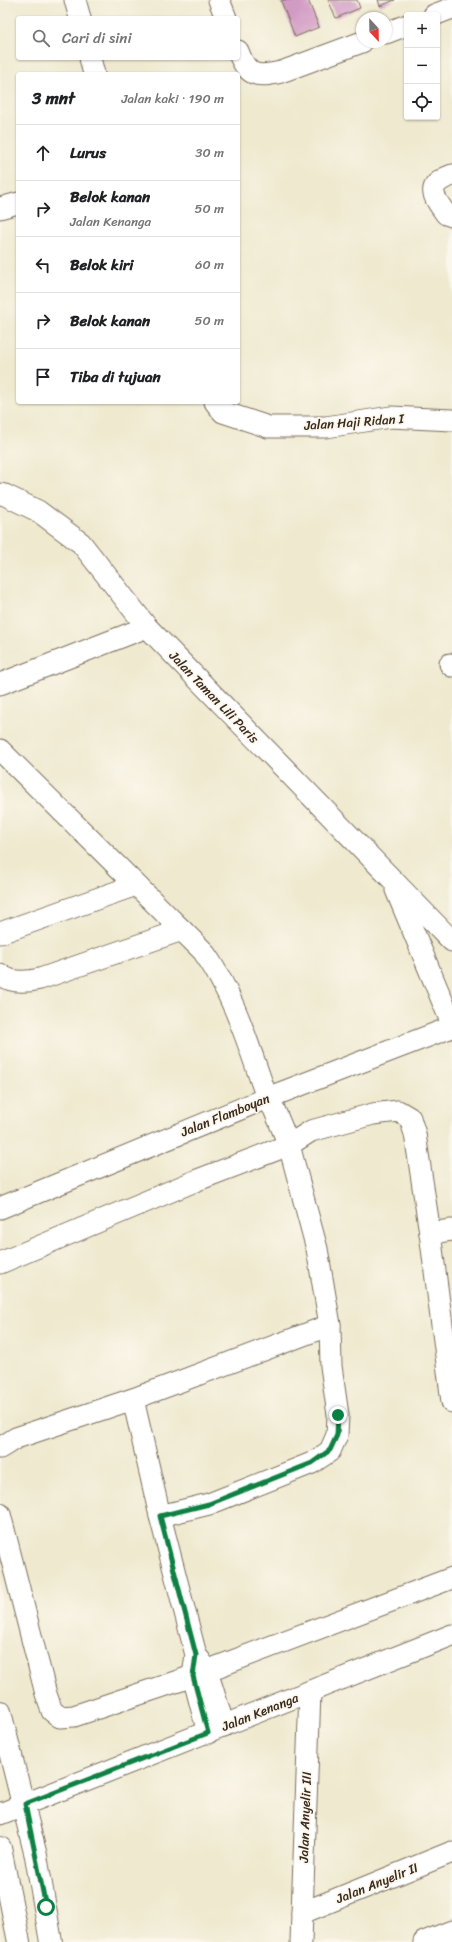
<!DOCTYPE html>
<html lang="id">
<head>
<meta charset="utf-8">
<style>
  :root { --surface:#fff; --page:#f6f6f6; --text:#202124; --muted:#757577; --line:#e0e0e0 }
  body { margin:0; font-family:Sriracha,sans-serif; background:var(--page); color:var(--text) }
  .controls { position:absolute; right:12px; top:12px; display:grid; overflow:hidden; border-radius:4px; box-shadow:0 1px 3px #0004 }
  .controls button { width:36px; height:36px; display:grid; place-items:center; padding:0; border:0; border-bottom:1px solid var(--line); background:var(--surface); color:var(--text); font:20px sans-serif }
  .compass { position:absolute; left:356px; top:12px; width:36px; height:36px; border-radius:50%; background:var(--surface); box-shadow:0 1px 3px #0004; rotate:158deg }
  .stop { position:absolute; width:12px; height:12px; margin:-9px; border:3px solid #0b8043; border-radius:50%; background:#fff }
  .stop.end { background:#0b8043; border-color:#fff; box-shadow:0 1px 4px #0008 }
  .list { margin:0; padding:0; list-style:none }
  h2 { display:flex; justify-content:space-between; align-items:center; height:52px; margin:0; padding:0 16px; font-size:17px }
  h2 small { font-size:13px; font-weight:400; color:var(--muted) }
  .list li { display:grid; grid-template-columns:26px 1fr auto; gap:12px; align-items:center; box-sizing:border-box; height:56px; padding:0 16px; border-top:1px solid var(--line) }
  .list b { display:block; font-size:15px; white-space:nowrap }
  .list p { margin:0; font-size:13px; white-space:nowrap; color:var(--muted) }
  .list em { font-size:13px; font-style:normal; color:var(--muted) }
  .icon { flex:none; width:22px; height:22px; fill:none; stroke:currentColor; stroke-width:2; stroke-linecap:round; stroke-linejoin:round }
  .map { position:relative; flex:none; width:452px; height:1942px; overflow:hidden }
  .search { position:absolute; background:var(--surface); box-shadow:0 1px 3px #0004; left:16px; top:16px; width:224px; height:44px; display:flex; align-items:center; gap:10px; box-sizing:border-box; padding:0 14px; border-radius:4px; color:var(--muted); font-size:15px }
  .panel { position:absolute; background:var(--surface); box-shadow:0 1px 3px #0004; left:16px; top:72px; width:224px; height:332px; border-radius:4px }
  .map>svg:first-child { display:block }
  .building { fill:#d29bc4 }
  .lines { fill:none; stroke-linecap:round; stroke-linejoin:round }
  .street-casing { stroke:#7a6d5c; stroke-width:23 }
  .secondary-casing { stroke:#7a6d5c; stroke-width:24 }
  .street { stroke:#fff; stroke-width:21 }
  .secondary { stroke:#fff; stroke-width:22 }
  .route { stroke:#0b8043; stroke-width:5 }
  .labels { text-anchor:middle; dominant-baseline:central; stroke-width:3.5; stroke-linejoin:round; paint-order:stroke }
  .street-label { font-size:13px; fill:#3b2a1e; stroke:#fbf7ec }
</style>
</head>
<body>
<div class="map">
<svg width="452" height="1942" viewBox="0 0 452 1942">
  <rect width="100%" height="100%" fill="#fbf7ec"/>
  <filter id="ink" filterUnits="userSpaceOnUse"><feTurbulence type="fractalNoise" baseFrequency=".025" numOctaves="2"/><feDisplacementMap in="SourceGraphic" scale="8" xChannelSelector="R" yChannelSelector="G"/><feConvolveMatrix kernelMatrix="1 2 1 2 8 2 1 2 1" color-interpolation-filters="sRGB"/></filter>
  <filter id="wash" filterUnits="userSpaceOnUse"><feTurbulence type="fractalNoise" baseFrequency=".012" numOctaves="4" result="noise"/><feDisplacementMap in="SourceGraphic" scale="16" xChannelSelector="R" yChannelSelector="G"/><feGaussianBlur stdDeviation="0.9" result="paint"/><feColorMatrix in="noise" values="0 0 0 0 0 0 0 0 0 0 0 0 0 0 0 0 0 1.4 0 .05"/><feComposite in="paint" operator="in"/></filter>
  <g filter="url(#wash)">
    <rect width="100%" height="100%" fill="#efe9cf"/>
    <g id="blocks">
      <!-- building -->
      <g class="building">
        <polygon points="284,0 308,0 319,27 295,37 281,1"/>
        <polygon points="328,0 357,0 360,8 336,18"/>
        <polygon points="378,0 395,0 380,6"/>
      </g>
    </g>
  </g>
  <g filter="url(#ink)">
    <use href="#blocks" fill-opacity="0" stroke="#7a6d5c" stroke-width="1"/>
    <g class="lines">
      <defs>
        <g id="street">
          <polyline points="75,0 80,18"/>
          <polyline points="219,0 226,18"/>
          <polyline points="434,15 452,8"/>
          <polyline points="386,33 407,25"/>
          <path d="M238 51C247 76 256 78 281 72L362 42"/>
          <polyline points="90,58 94,74"/>
          <path d="M452 175C425 185 432 195 446 214L452 216"/>
          <polyline points="0,208 18,203"/>
          <polyline points="215,402 223,412 268,427 326,427 391,417 452,420"/>
          <polyline points="0,494 5,495 38,511 81,543 147,627 452,941"/>
          <polyline points="450,664 452,666"/>
          <polyline points="0,684 147,627"/>
          <path d="M0 750 203 951C234 994 249 1047 267 1098L274 1109 289 1145 317 1249 330 1325 331 1366 338 1415 337 1435 330 1451 312 1463 209 1504 160 1516"/>
          <polyline points="396,890 452,1024"/>
          <polyline points="0,933 136,885"/>
          <path d="M0 974C10 983 27 982 40 979L182 930"/>
          <polyline points="0,1208 267,1098 452,1027"/>
          <polyline points="430,1233 452,1230"/>
          <polyline points="0,1263 195,1181 289,1145 311,1131 373,1114 398,1111 410,1118 415,1134 430,1233 452,1402"/>
          <polyline points="133,1399 160,1516 196,1655 193,1676 208,1733"/>
          <polyline points="0,1448 16,1438 133,1399 330,1325"/>
          <polyline points="0,1514 46,1694 52,1711 60,1717 74,1716 193,1676 452,1578"/>
          <polyline points="200,1660 207,1671 224,1726"/>
          <polyline points="0,1814 452,1635"/>
          <polyline points="302,1913 452,1852"/>
          <polyline points="301,1942 310,1692"/>
          <polyline points="424,1942 452,1931"/>
        </g>
        <g id="secondary">
          <polyline points="0,1712 36,1856 51,1942"/>
          <polyline points="0,1848 19,1942"/>
        </g>
      </defs>
      <!-- street casing -->
      <use href="#street" class="street-casing"/>
      <!-- secondary casing -->
      <use href="#secondary" class="secondary-casing"/>
      <!-- street -->
      <use href="#street" class="street"/>
      <!-- secondary -->
      <use href="#secondary" class="secondary"/>
    </g>
  </g>
  <g class="lines" filter="url(#ink)">
    <!-- route -->
    <polyline class="route" points="46,1907 25,1804 208,1733 193,1676 196,1655 160,1516 209,1504 312,1463 330,1450 337,1435 338,1415"/>
  </g>
  <g class="labels">
    <!-- street labels -->
    <g class="street-label">
      <text transform="translate(354 422) rotate(-4)">Jalan Haji Ridan I</text>
      <text transform="translate(214 697) rotate(46)">Jalan Taman Lili Paris</text>
      <text transform="translate(225 1115) rotate(-22)">Jalan Flamboyan</text>
      <text transform="translate(260 1712) rotate(-22)">Jalan Kenanga</text>
      <text transform="translate(305 1817) rotate(-88)">Jalan Anyelir III</text>
      <text transform="translate(377 1883) rotate(-22)">Jalan Anyelir II</text>
    </g>
  </g>
</svg>
<div class="controls">
<button>+</button>
<button>−</button>
<button><svg class="icon" aria-label="locate" viewBox="0 0 24 24"><circle cx="12" cy="12" r="6"/><path d="M12 2v4M12 18v4M2 12h4M18 12h4"/></svg></button>
</div>
<svg class="compass" viewBox="-18 -18 36 36"><path d="M0-13l5 13h-10z" fill="#e53935"/><path d="M0 13l5-13h-10z" fill="#757577"/></svg>
<div class="stop" style="left:46px;top:1907px"></div>
<div class="stop end" style="left:338px;top:1415px"></div>
<div class="search"><svg class="icon" aria-label="search" viewBox="0 0 24 24"><circle cx="10" cy="10" r="6"/><path d="M15 15l6 6"/></svg>Cari di sini</div>
<section class="panel">
<h2>3 mnt<small>Jalan kaki · 190 m</small></h2>
<ul class="list">
<li><svg class="icon" aria-label="ahead" viewBox="0 0 24 24"><path d="M12 20V5M6 11l6-6 6 6"/></svg><div><b>Lurus</b></div><em>30 m</em></li>
<li><svg class="icon" aria-label="right" viewBox="0 0 24 24"><path d="M7 20v-9h11M14 6l5 5-5 5"/></svg><div><b>Belok kanan</b><p>Jalan Kenanga</p></div><em>50 m</em></li>
<li><svg class="icon" aria-label="left" viewBox="0 0 24 24"><path d="M17 20v-9H6M10 6l-5 5 5 5"/></svg><div><b>Belok kiri</b></div><em>60 m</em></li>
<li><svg class="icon" aria-label="right" viewBox="0 0 24 24"><path d="M7 20v-9h11M14 6l5 5-5 5"/></svg><div><b>Belok kanan</b></div><em>50 m</em></li>
<li><svg class="icon" aria-label="arrive" viewBox="0 0 24 24"><path d="M6 21V4h12l-3 4 3 4H6"/></svg><div><b>Tiba di tujuan</b></div></li>
</ul>
</section>
</div>
</body>
</html>
